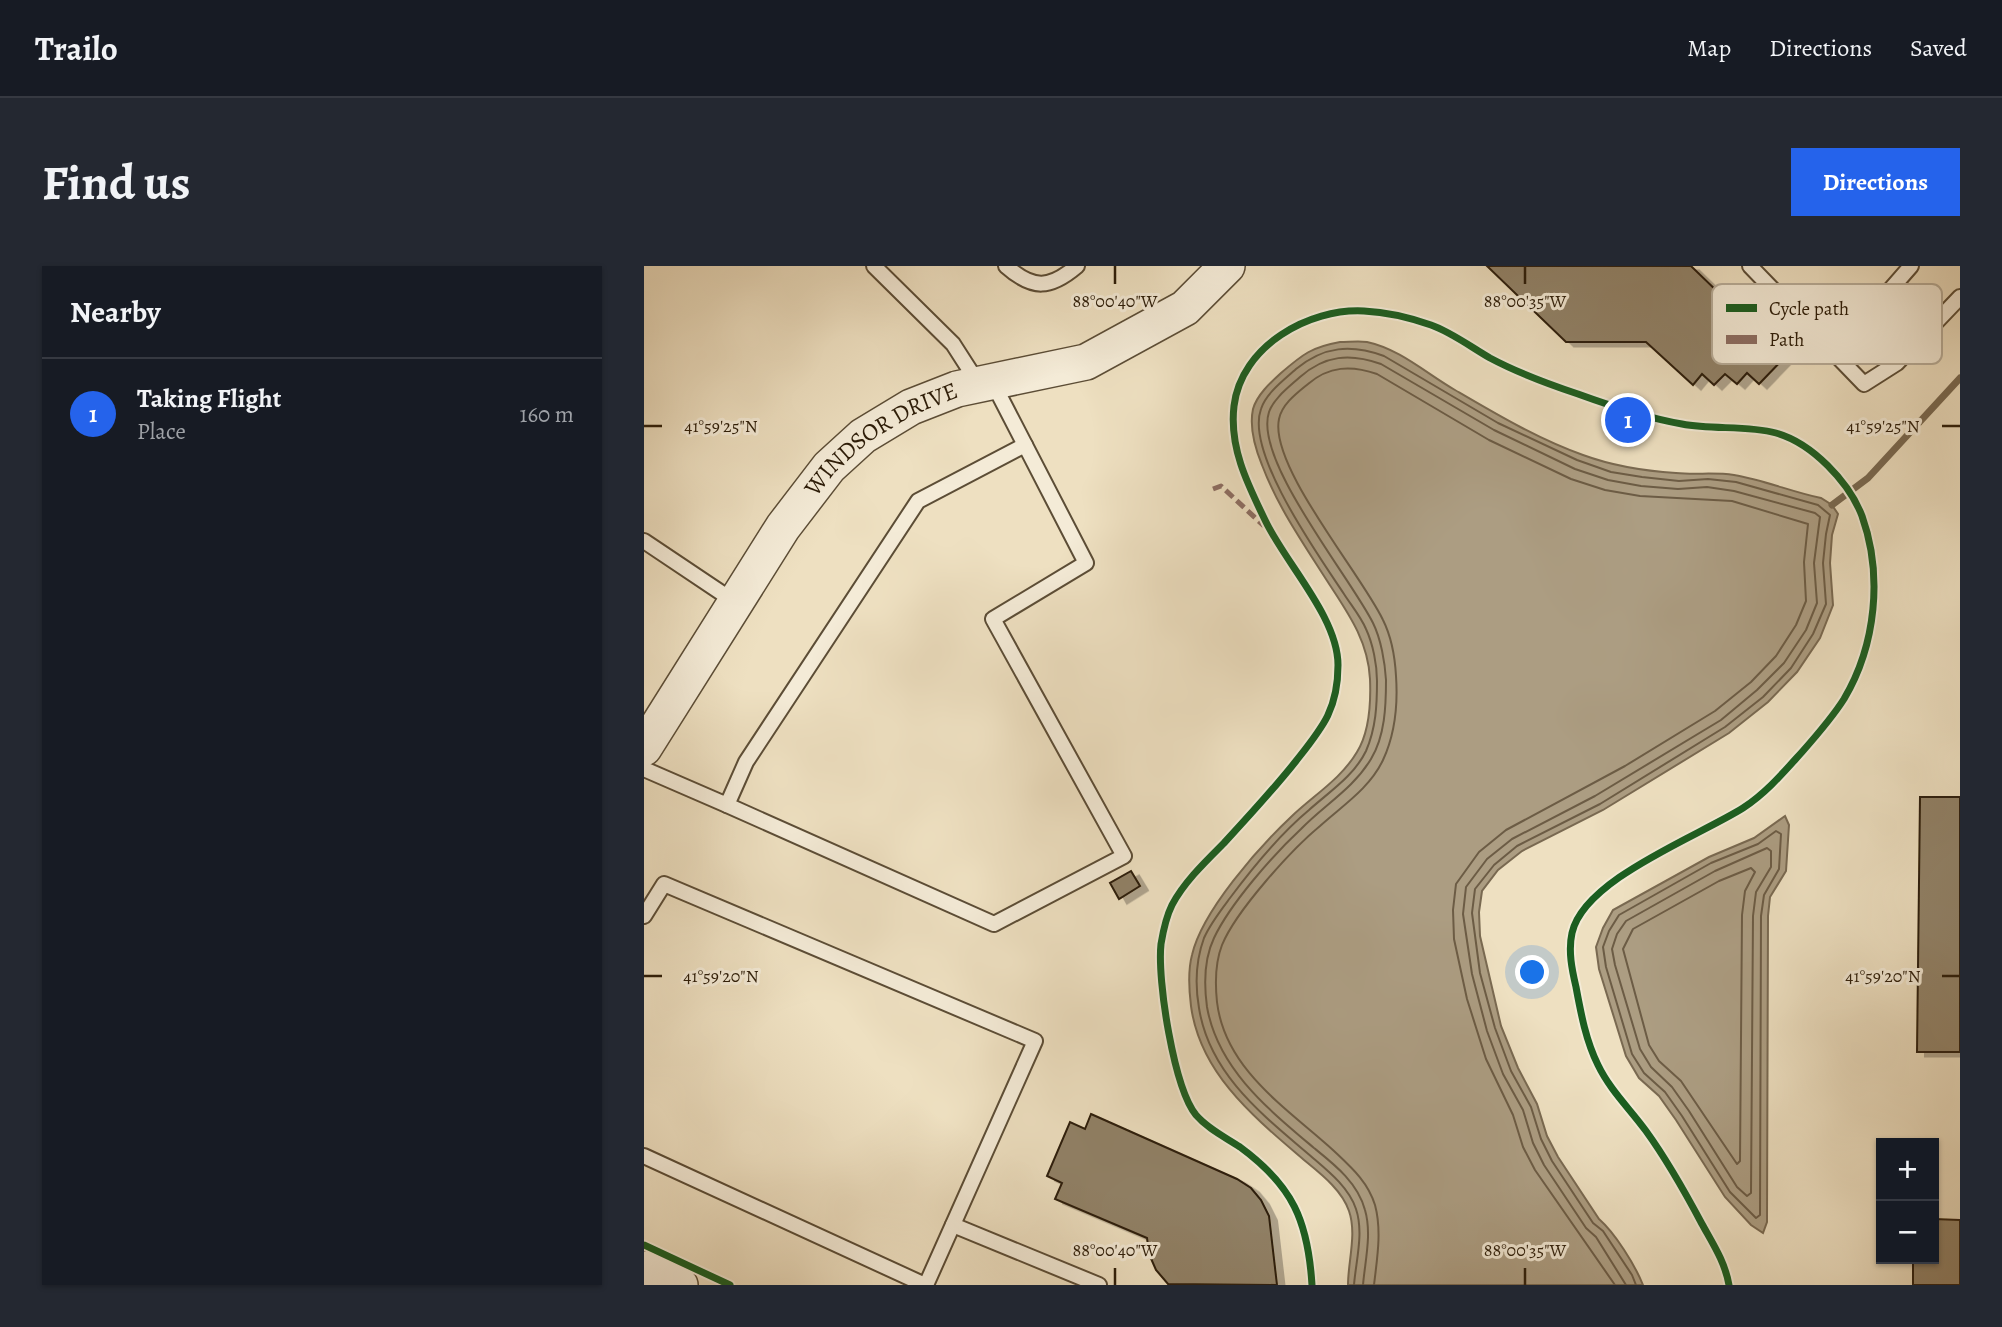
<!DOCTYPE html>
<html lang="en">
<head>
<meta charset="utf-8">
<style>
  :root { --surface:#171b24; --page:#242831; --text:#f1f3f6; --muted:#9ea1a6; --line:#363941; --accent:#2563eb }
  body { margin:0; font-family:Alegreya,serif; background:var(--page); color:var(--text) }
  .controls { position:absolute; right:21px; bottom:21px; display:grid; overflow:hidden; border-radius:0px; box-shadow:0 2px 5px #0004 }
  .controls button { width:63px; height:63px; display:grid; place-items:center; padding:0; border:0; border-bottom:2px solid var(--line); background:var(--surface); color:var(--text); font:35px sans-serif }
  .you { position:absolute; left:889px; top:707px; width:24px; height:24px; margin:-18px; border:5px solid #fff; border-radius:50%; background:#1a73e8; box-shadow:0 0 0 10px #1a73e833 }
  .badge { display:grid; place-items:center; width:46px; height:46px; border-radius:50%; background:var(--accent); color:#fff; font-size:23px; font-weight:700 }
  .pin { position:absolute; translate:-50% -50%; border:4px solid #fff; box-shadow:0 2px 7px #0006 }
  .list { margin:0; padding:0; list-style:none }
  h2 { display:flex; justify-content:space-between; align-items:center; height:91px; margin:0; padding:0 28px; font-size:30px }
  h2 small { font-size:23px; font-weight:400; color:var(--muted) }
  .list li { display:grid; grid-template-columns:46px 1fr auto; gap:21px; align-items:center; box-sizing:border-box; height:112px; padding:0 28px; border-top:2px solid var(--line) }
  .list b { display:block; font-size:26px; white-space:nowrap }
  .list p { margin:0; font-size:23px; white-space:nowrap; color:var(--muted) }
  .list em { font-size:23px; font-style:normal; color:var(--muted) }
  .map { position:relative; flex:none; width:1316px; height:1019px; overflow:hidden; border-radius:0px }
  header { display:flex; align-items:center; gap:42px; box-sizing:border-box; height:98px; padding:0 35px; background:var(--surface); border-bottom:2px solid var(--line) }
  header strong { font-size:33px }
  nav { display:flex; gap:38px; margin-inline-start:auto; font-size:24px }
  .intro { display:flex; align-items:center; justify-content:space-between; box-sizing:border-box; height:168px; padding:0 42px }
  h1 { margin:0; font-size:49px }
  .button { padding:18px 32px; border-radius:0px; background:var(--accent); color:#fff; font-size:24px; font-weight:700 }
  main { display:flex; gap:42px; padding:0 42px }
  aside { flex:1; background:var(--surface); border-radius:0px; box-shadow:0 2px 5px #0004 }
  .map>svg:first-child { display:block }
  .water { fill:#ac9d82; stroke:#796951; stroke-width:2 }
  .lines { fill:none; stroke-linecap:round; stroke-linejoin:round }
  .shore { stroke:#6c5c45; stroke-width:2 }
  .stream { stroke:#796951; stroke-width:7 }
  .building { fill:#918268; stroke:#2c1c08; stroke-width:2; filter:url(#shadow) }
  .service-casing { stroke:#5c4d36; stroke-width:18 }
  .tertiary-casing { stroke:#5c4d36; stroke-width:38 }
  .service { stroke:#f4ebd7; stroke-width:14 }
  .tertiary { stroke:#f4ebd7; stroke-width:35 }
  .quiet { stroke:#8d6e63; stroke-width:5; stroke-dasharray:10 5; stroke-linecap:butt }
  .cycleway-casing { stroke:#f4ebd7; stroke-width:11 }
  .cycleway { stroke:#1b5e20; stroke-width:7 }
  .ticks { fill:none; stroke:#2c1c08; stroke-width:2.5 }
  .labels { text-anchor:middle; dominant-baseline:central; stroke-width:6; stroke-linejoin:round; paint-order:stroke }
  .street-label { font-size:24px; fill:#2c1c08; stroke:#f4ebd7 }
  .key { fill:#f4ebd7; stroke:#b8ad99; stroke-width:2 }
  .key-label { font-size:19px; fill:#2c1c08 }
  .ticks-label { font-size:18px; text-anchor:middle; fill:#2c1c08; stroke:#f4ebd7; stroke-width:6; stroke-linejoin:round; paint-order:stroke }
</style>
</head>
<body>
<header>
<strong>Trailo</strong>
<nav><a>Map</a><a>Directions</a><a>Saved</a></nav>
</header>
<div class="intro"><h1>Find us</h1><a class="button">Directions</a></div>
<main>
<aside>
<h2>Nearby<small></small></h2>
<ul class="list">
<li><span class="badge">1</span><div><b>Taking Flight</b><p>Place</p></div><em>160 m</em></li>
</ul>
</aside>
<div class="map">
<svg width="1316" height="1019" viewBox="0 0 1316 1019">
  <defs>
    <filter id="shadow"><feDropShadow dx="8" dy="4.5" stdDeviation="0" flood-color="#0004"/></filter>
  </defs>
  <rect width="100%" height="100%" fill="#eee0c1"/>
  <filter id="stains"><feTurbulence type="fractalNoise" baseFrequency=".00286" numOctaves="4"/><feColorMatrix values="0 0 0 0 .2 0 0 0 0 .09 0 0 0 0 .02 0 0 0 .5 -.17"/></filter>
  <radialGradient id="worn" r=".72"><stop offset=".6" stop-color="#630" stop-opacity="0"/><stop offset="1" stop-color="#630" stop-opacity=".3"/></radialGradient>
  <!-- water -->
  <g class="water">
    <path d="M696 76C705 76 715 75 723 76 756 83 783 108 811 124 852 148 894 173 939 189 969 200 1000 205 1032 207 1052 209 1070 206 1090 209 1120 214 1148 226 1177 232L1188 239 1194 248 1188 269 1186 297 1189 339 1176 372 1153 406 1124 436 1085 467 959 544 878 585 854 604 838 625 835 646 836 670 857 760 874 802 893 838 903 870 914 891 955 953C971 967 991 999 999 1019H704C704 995 713 968 705 945 698 924 677 908 660 894 611 852 556 808 547 740 545 724 544 704 548 689 558 645 615 581 648 550 670 529 697 513 713 486 726 465 727 437 726 413 724 372 701 343 680 310 657 274 633 239 618 199 611 182 605 162 609 143 613 129 626 117 637 107 659 88 668 81 696 76Z"/>
    <polygon points="1141,550 1145,559 1142,605 1126,631 1124,650 1123,956 1119,967 1107,959 1081,931 1032,854 1015,830 995,812 982,790 955,703 952,681 959,662 969,644 1065,591 1110,572"/>
  </g>
  <g class="lines">
    <!-- shore -->
    <g class="shore">
      <polygon points="1132,565 1137,568 1135,603 1120,629 1117,650 1116,949 1112,952 1086,926 1038,850 1021,826 1000,807 988,788 962,701 959,681 965,665 975,649 1067,597 1114,578"/>
      <polygon points="1123,582 1127,585 1127,601 1112,626 1109,650 1107,927 1103,930 1093,921 1045,845 1028,821 1007,801 996,783 971,699 968,683 973,668 982,655 1071,605"/>
      <polygon points="1107,602 1111,606 1101,625 1098,649 1096,895 1093,898 1037,815 1015,795 1005,779 979,683 989,663 1075,615"/>
      <path d="M710 1019C712 994 720 967 712 943 704 919 680 902 662 886 615 846 565 806 555 742 551 719 552 694 560 672 566 658 577 644 586 632 609 601 635 569 665 544 685 526 710 510 722 485 732 462 733 439 733 415 733 399 729 378 722 363 717 351 707 339 700 328 675 290 601 187 617 143 622 127 640 114 652 103 680 80 707 78 740 90L854 157 933 194 967 206 998 211 1035 215 1064 213 1092 216 1174 239 1186 249 1182 268 1179 297 1182 338 1169 368 1147 402 1119 431 1081 461 956 538 873 580 850 599 831 623 828 647 836 707 851 762 867 805 887 841 897 873 908 895 949 957 959 965 988 1009 992 1019"/>
      <path d="M719 1019C721 995 728 968 721 944 714 917 691 899 670 882 624 843 574 803 563 741 560 719 560 693 570 672 586 638 629 589 657 563 680 539 709 523 727 493 741 470 742 440 742 414 741 397 737 373 729 357 707 312 609 194 625 146 630 132 645 121 656 111 681 89 706 87 737 98L850 164 931 203 964 214 997 220 1034 223 1063 221 1090 225 1171 247 1176 251 1170 297 1173 337 1162 364 1140 397 1113 424 1077 454 951 530 868 573 843 593 822 621 819 648 828 708 843 765 859 808 879 844 889 877 900 899 942 962 952 971 982 1019"/>
      <path d="M730 1019C733 993 738 965 731 939 724 916 708 902 690 885 644 843 581 804 573 736 571 717 571 697 578 679 592 645 647 584 676 560 698 540 726 522 739 494 751 468 754 439 752 410 751 392 747 370 739 354 718 309 625 200 635 153 638 138 653 127 664 118 685 100 707 99 733 108L845 174 927 213 961 224 996 230 1088 235 1164 258 1160 296 1162 335 1152 359 1132 390 1107 416 1071 445 981 500 862 564 835 586 812 618 809 644 810 673 823 733 842 793 869 849 879 881 891 904 971 1019"/>
    </g>
    <!-- stream -->
    <polyline class="stream" points="1188,239 1224,212 1316,112"/>
  </g>
  <!-- building -->
  <g class="building">
    <polygon points="843,0 1047,0 1141,91 1115,118 1103,107 1093,118 1081,108 1070,119 1058,108 1049,119 1002,76 922,76"/>
    <polygon points="1276,531 1316,531 1316,786 1273,786"/>
    <polygon points="487,605 496,620 475,633 466,617"/>
    <polygon points="447,848 593,913 607,922 617,934 625,950 633,1019 524,1018 512,1004 505,988 503,972 411,933 418,917 403,910 426,856 441,863"/>
    <polygon points="1290,953 1316,954 1316,1019 1269,1019 1269,993 1290,993"/>
  </g>
  <g class="lines">
    <defs>
      <g id="service">
        <polyline points="230,0 309,78 334,117"/>
        <path d="M362 0C389 24 406 23 433 0"/>
        <polyline points="1106,0 1220,118 1253,97 1316,31"/>
        <polyline points="1191,87 1267,0"/>
        <polyline points="0,275 91,336"/>
        <polyline points="0,503 83,539 102,496 274,235 381,179"/>
        <polyline points="83,539 350,658 480,590 349,353 442,297 349,117"/>
        <polyline points="0,650 20,618 391,775 282,1019"/>
        <polyline points="0,890 281,1019"/>
        <polyline points="309,959 455,1019"/>
      </g>
      <g id="tertiary">
        <path id="s1" d="M0 482 139 261 185 201 219 170 267 141 313 123 442 96 541 42 583 0"/>
        <polyline points="0,1003 36,1019"/>
      </g>
    </defs>
    <!-- service casing -->
    <use href="#service" class="service-casing"/>
    <!-- tertiary casing -->
    <use href="#tertiary" class="tertiary-casing"/>
    <!-- service -->
    <use href="#service" class="service"/>
    <!-- tertiary -->
    <use href="#tertiary" class="tertiary"/>
    <!-- quiet -->
    <polyline class="quiet" points="569,223 577,220 620,260"/>
    <defs>
      <g id="cycleway">
        <polyline points="0,979 86,1019"/>
        <path d="M668 1019C664 955 649 920 596 881 581 871 564 863 552 849 530 822 513 714 517 678 519 666 522 651 528 639 540 616 562 595 580 577 605 550 629 524 652 495 678 462 694 444 694 399 694 352 643 299 622 256 604 219 585 182 590 140 597 80 665 42 720 45 741 46 767 52 787 59 807 66 827 81 846 92 874 107 904 118 934 128 967 140 1003 152 1038 158 1069 164 1103 159 1132 167 1168 177 1205 216 1218 250 1239 309 1232 379 1200 433 1188 452 1173 469 1158 486 1139 507 1122 527 1099 542 1053 571 940 613 928 667 924 685 928 704 932 721 937 748 942 775 954 799 966 824 986 843 1002 865 1023 894 1041 926 1058 958 1069 978 1081 996 1085 1019"/>
      </g>
    </defs>
    <!-- cycleway casing -->
    <use href="#cycleway" class="cycleway-casing"/>
    <!-- cycleway -->
    <use href="#cycleway" class="cycleway"/>
  </g>
  <!-- ticks -->
  <path class="ticks" d="M471 0V18M881 0V18M0 160H18M1298 160H1316M0 710H18M1298 710H1316M471 1002V1019M881 1002V1019"/>
  <g class="labels">
    <!-- street labels -->
    <g class="street-label">
      <text stroke="none"><textPath href="#s1" startOffset="396">WINDSOR DRIVE</textPath></text>
    </g>
  </g>
  <!-- legend -->
  <rect x="1068" y="18" width="230" height="80" rx="10" class="key"/>
  <rect x="1082" y="38" width="31" height="8" fill="#1b5e20"/>
  <rect x="1082" y="69" width="31" height="9" fill="#8d6e63"/>
  <g class="key-label">
    <text x="1125" y="49">Cycle path</text>
    <text x="1125" y="80">Path</text>
  </g>
  <g class="ticks-label">
    <text x="471" y="41">88°00'40"W</text>
    <text x="881" y="41">88°00'35"W</text>
    <text x="77" y="166">41°59'25"N</text>
    <text x="1239" y="166">41°59'25"N</text>
    <text x="77" y="716">41°59'20"N</text>
    <text x="1239" y="716">41°59'20"N</text>
    <text x="471" y="990">88°00'40"W</text>
    <text x="881" y="990">88°00'35"W</text>
  </g>
  <rect width="100%" height="100%" filter="url(#stains)"/>
  <rect width="100%" height="100%" fill="url(#worn)"/>
</svg>
<div class="controls">
<button>+</button>
<button>−</button>
</div>
<div class="you"></div>
<div class="pin badge" style="left:984px;top:154px">1</div>
</div>
</main>
</body>
</html>
